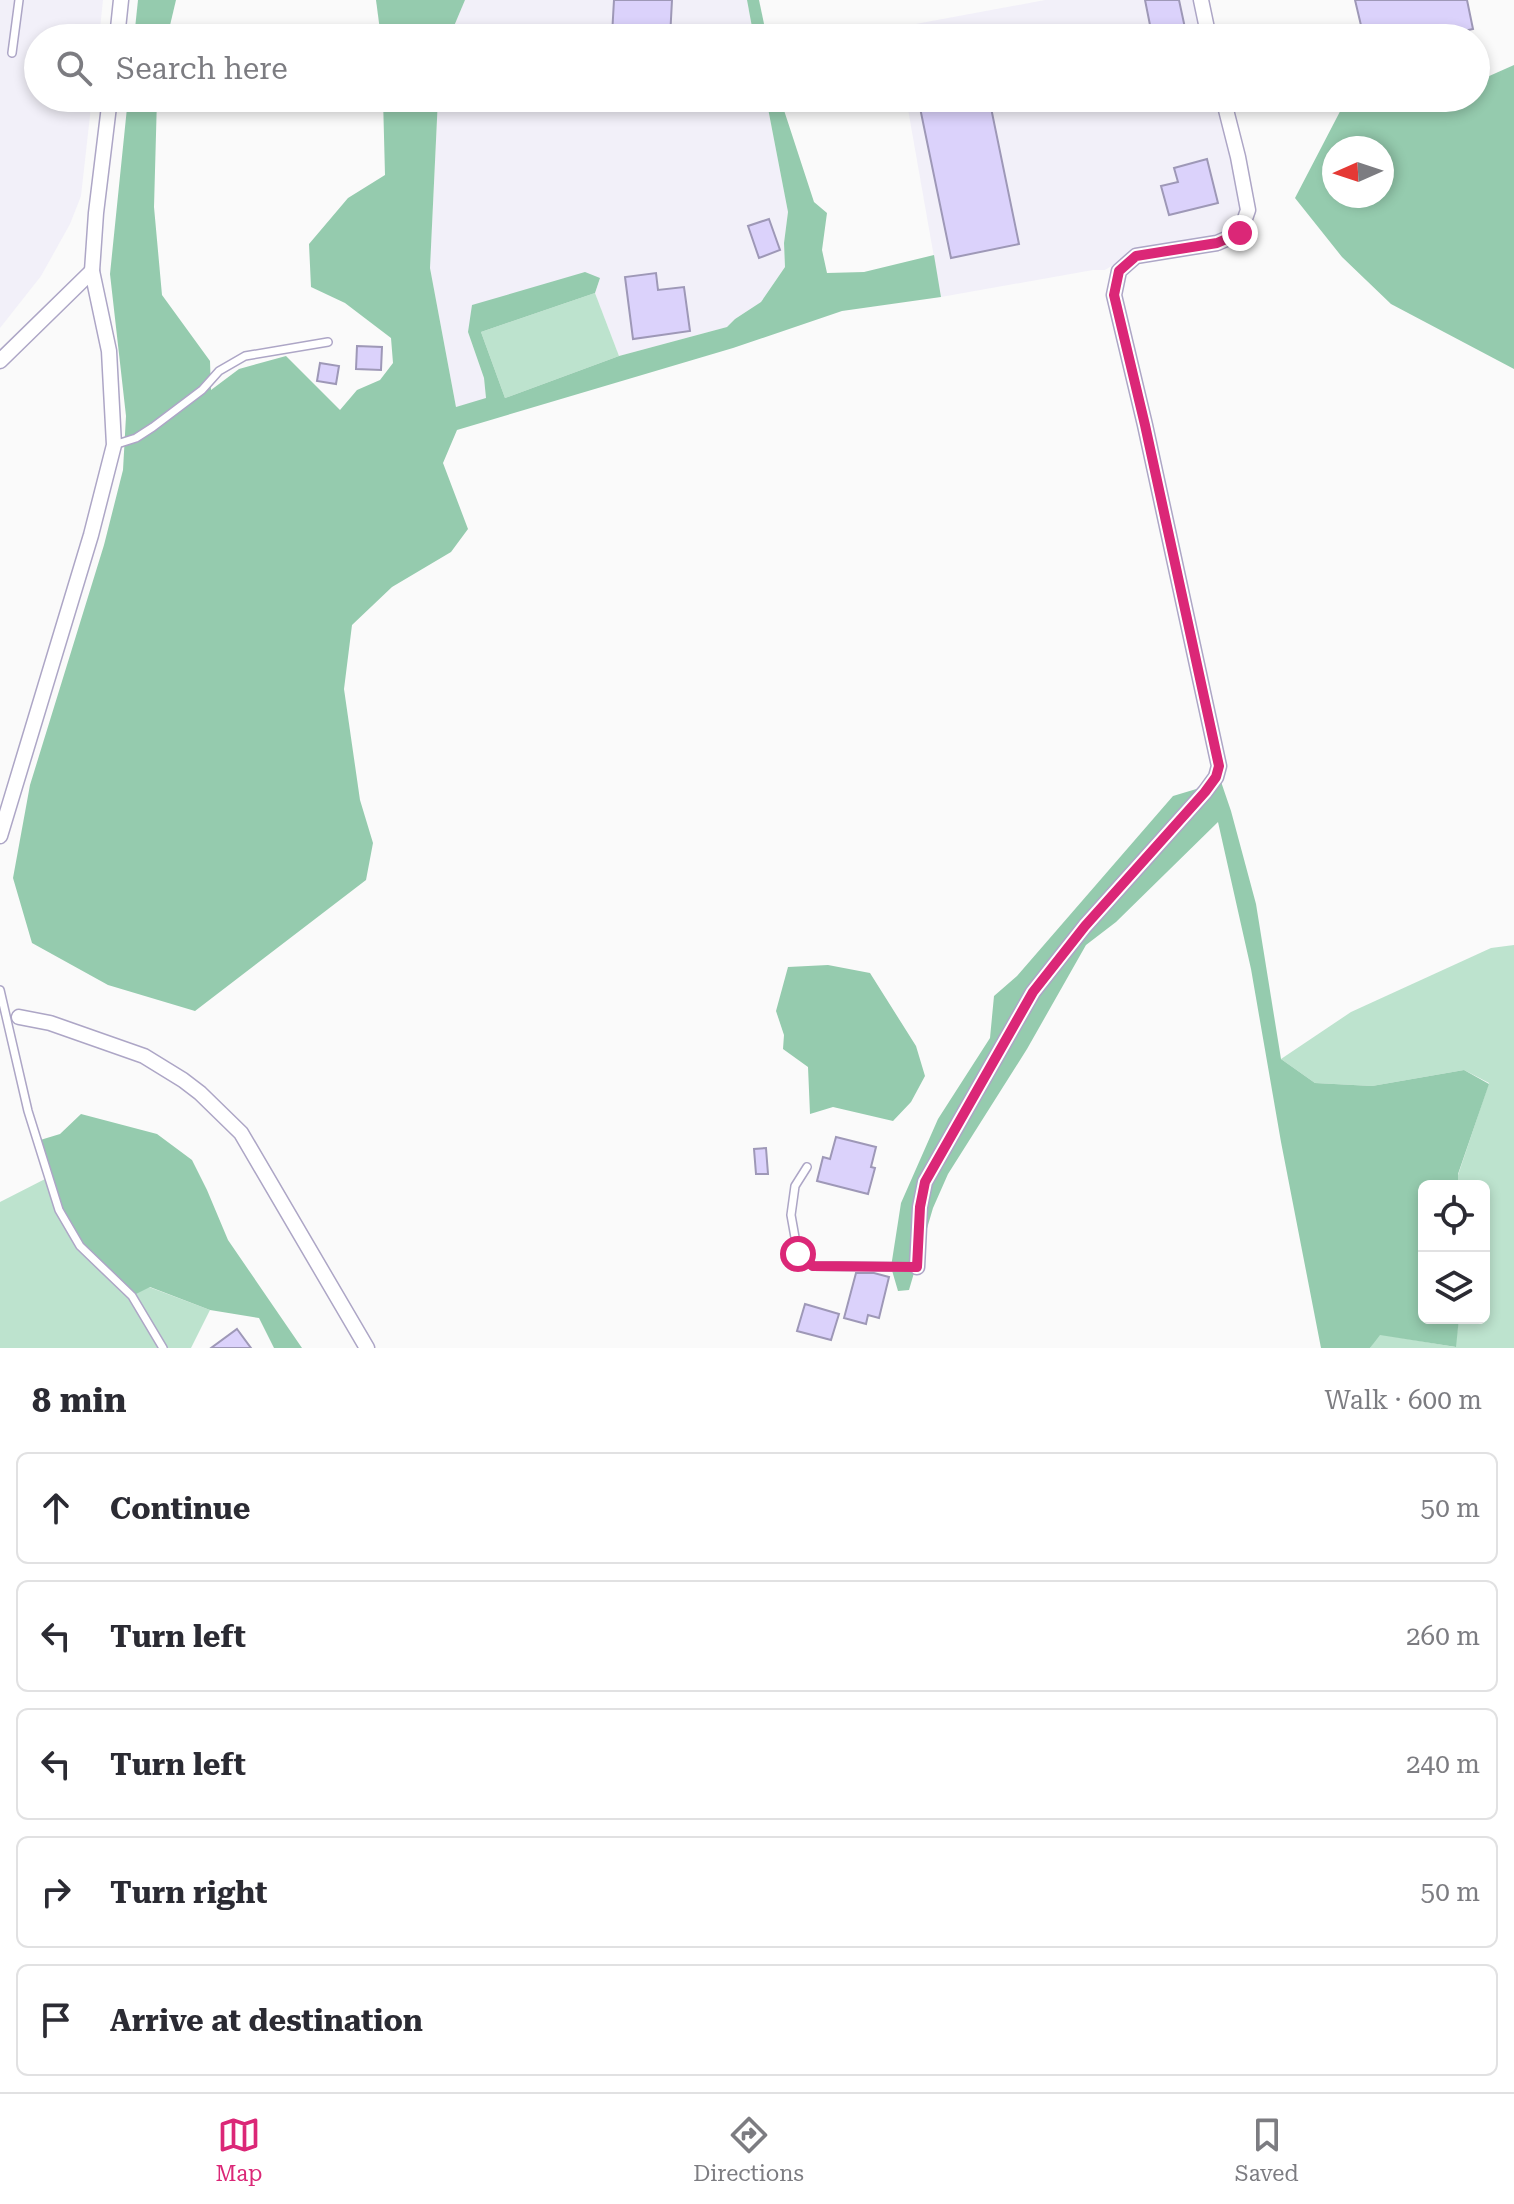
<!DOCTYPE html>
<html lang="en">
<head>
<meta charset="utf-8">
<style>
  :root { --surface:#fff; --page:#f7f7f7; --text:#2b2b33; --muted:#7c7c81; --line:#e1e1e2; --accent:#db2777 }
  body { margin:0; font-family:"Roboto Serif",serif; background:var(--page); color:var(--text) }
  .controls { position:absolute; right:24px; bottom:24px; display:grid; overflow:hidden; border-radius:12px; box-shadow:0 4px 12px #0003 }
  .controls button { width:72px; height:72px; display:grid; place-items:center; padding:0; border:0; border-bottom:2px solid var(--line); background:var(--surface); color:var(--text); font:40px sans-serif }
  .compass { position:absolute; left:1322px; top:136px; width:72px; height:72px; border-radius:50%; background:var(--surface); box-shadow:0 4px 12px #0003; rotate:267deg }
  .stop { position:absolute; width:24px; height:24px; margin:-18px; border:6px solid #db2777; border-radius:50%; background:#fff }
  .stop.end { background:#db2777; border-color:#fff; box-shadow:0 2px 8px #0008 }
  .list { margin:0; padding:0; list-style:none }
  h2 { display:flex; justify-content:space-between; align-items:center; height:104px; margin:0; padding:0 32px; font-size:34px }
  h2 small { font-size:26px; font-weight:400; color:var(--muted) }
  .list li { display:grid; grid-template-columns:52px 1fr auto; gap:24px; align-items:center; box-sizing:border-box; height:112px; margin:0 16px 16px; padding:0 16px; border:2px solid var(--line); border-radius:12px }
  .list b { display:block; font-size:30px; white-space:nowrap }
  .list em { font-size:26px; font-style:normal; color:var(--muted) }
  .icon { flex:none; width:44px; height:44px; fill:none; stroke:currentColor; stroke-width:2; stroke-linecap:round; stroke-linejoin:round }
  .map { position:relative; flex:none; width:1514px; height:1348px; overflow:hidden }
  .search { position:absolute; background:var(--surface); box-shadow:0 4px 12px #0003; left:24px; right:24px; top:24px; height:88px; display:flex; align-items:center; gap:20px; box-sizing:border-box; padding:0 28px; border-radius:44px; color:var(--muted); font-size:30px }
  .sheet { height:744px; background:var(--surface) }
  nav { display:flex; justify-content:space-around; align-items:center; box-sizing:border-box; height:112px; border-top:2px solid var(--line); background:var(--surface); font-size:22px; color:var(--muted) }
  nav a { display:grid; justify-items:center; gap:4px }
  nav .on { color:var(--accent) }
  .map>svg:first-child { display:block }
  .built { fill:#f2f0f9 }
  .green { fill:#bde3ce }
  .forest { fill:#95cbae; fill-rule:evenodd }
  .building { fill:#dbd2fb; stroke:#9e98b7; stroke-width:2 }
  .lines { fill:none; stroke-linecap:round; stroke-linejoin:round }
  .service-casing { stroke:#ada6c6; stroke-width:10 }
  .minor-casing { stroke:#ada6c6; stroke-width:17 }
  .service { stroke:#fff; stroke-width:7 }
  .minor { stroke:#fff; stroke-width:14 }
  .route { stroke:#db2777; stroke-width:10 }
</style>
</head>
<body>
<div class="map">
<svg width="1514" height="1348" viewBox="0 0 1514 1348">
  <rect width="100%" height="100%" fill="#fafafa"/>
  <!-- built -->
  <g class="built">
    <polygon points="0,0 103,0 99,38 38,38 38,98 92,98 81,196 70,224 41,276 0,328"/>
    <polygon points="465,0 747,0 754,38 449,38"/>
    <polygon points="1045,0 1195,0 1203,38 895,38 894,28"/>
    <polygon points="438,98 766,98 788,212 784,243 785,267 761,302 735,319 727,327 619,356 595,293 600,278 468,332 484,378 486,399 456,407 430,268"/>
    <polygon points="906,98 1217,98 1232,156 1241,211 1235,228 1212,238 1134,252 1105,270 1093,270 941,297"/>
  </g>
  <!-- green -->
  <g class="green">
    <polygon points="595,293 619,356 505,398 481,332"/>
    <polygon points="1514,945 1514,1348 1370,1348 1379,1334 1455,1347 1459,1318 1484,1318 1484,1186 1458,1186 1458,1175 1489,1083 1464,1070 1372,1086 1315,1083 1281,1059 1351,1012 1491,948"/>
    <polygon points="49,1177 149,1287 210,1310 191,1348 0,1348 0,1202"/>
  </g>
  <!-- forest -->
  <g class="forest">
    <polygon points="138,0 176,0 167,38 134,38"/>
    <polygon points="376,0 465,0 449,38 381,38"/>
    <polygon points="747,0 759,0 767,38 754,38"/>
    <path d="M1514 65V369L1391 304 1342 257 1295 198 1347 98H1476V80L1478 81ZM1334 148H1382V196H1334Z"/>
    <polygon points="128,98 157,98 154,207 162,295 210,361 211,390 239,369 286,356 340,410 357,390 380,380 393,363 391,338 345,303 311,287 309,244 348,198 385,175 383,98 438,98 430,268 456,407 486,398 484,378 468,332 472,305 585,272 600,278 595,293 481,332 505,398 619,356 727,327 735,319 761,302 785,267 784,243 788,212 766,98 780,98 814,202 827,213 822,250 827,273 864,272 934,255 941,297 842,311 733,348 457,430 443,463 468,529 451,552 392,587 352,625 344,689 360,800 373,843 366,880 195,1011 108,985 32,943 13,878 30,785 104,545 123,470 126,416 110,274"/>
    <polygon points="1216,767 1231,811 1256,904 1281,1059 1315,1083 1372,1086 1464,1070 1489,1084 1458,1174 1458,1186 1424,1186 1424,1318 1459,1318 1456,1347 1380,1335 1370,1348 1321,1348 1281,1142 1251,969 1218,822 1116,922 1086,945 1027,1049 948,1174 933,1208 909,1290 898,1291 891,1267 901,1203 938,1119 990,1038 994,996 1017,976 1173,796 1203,787"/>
    <polygon points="828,965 870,973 916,1046 925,1076 911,1102 893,1121 833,1107 810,1114 808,1067 783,1049 784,1035 776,1011 788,967"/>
    <polygon points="81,1114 157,1134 192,1160 207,1190 228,1240 302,1348 274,1348 259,1318 210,1310 150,1287 132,1296 80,1246 59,1210 37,1141 60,1134"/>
  </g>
  <!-- building -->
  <g class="building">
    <polygon points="614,0 672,0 670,38 612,35"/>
    <polygon points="1145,0 1179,0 1185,28 1152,35"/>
    <polygon points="1355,0 1467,0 1473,29 1433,38 1364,38"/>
    <polygon points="918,98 989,98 1019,244 951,258"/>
    <polygon points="1207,159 1218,203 1169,215 1161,186 1178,182 1174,168"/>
    <polygon points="769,219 780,250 759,258 748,226"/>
    <polygon points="656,273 658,290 684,287 690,331 633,339 625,277"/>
    <polygon points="357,346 382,347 381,370 356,369"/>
    <polygon points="320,363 339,366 336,384 317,381"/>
    <polygon points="836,1137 876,1147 871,1167 875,1168 868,1194 817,1181 823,1157 830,1159"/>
    <polygon points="766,1148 768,1174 756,1174 754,1149"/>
    <polygon points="856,1273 874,1273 889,1277 879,1318 868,1315 866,1324 844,1318"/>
    <polygon points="805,1304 839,1314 831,1340 797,1331"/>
    <polygon points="237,1329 251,1348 211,1348"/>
  </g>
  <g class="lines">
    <defs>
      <g id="service">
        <polyline points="12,53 19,0"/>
        <polyline points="114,445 136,438 153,427 202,390 219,371 245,356 328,342"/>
        <polyline points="0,990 28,1111 59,1210 80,1246 132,1296 163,1348"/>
        <polyline points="807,1167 795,1186 791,1215 798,1254 813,1266 917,1267"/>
      </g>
      <g id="minor">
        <polyline points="1201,0 1209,38"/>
        <polyline points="117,38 121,0"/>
        <polyline points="0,361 92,271"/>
        <polyline points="0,836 91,535 114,445 109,351 92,271 96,213 110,98"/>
        <polyline points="19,1017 50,1023 144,1056 183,1080 200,1093 241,1133 367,1348"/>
        <polyline points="917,1267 920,1207 925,1182 1033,992 1085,926 1205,792 1216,777 1219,766 1145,425 1114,295 1119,271 1136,256 1217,243 1240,233 1248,210 1238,157 1223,98"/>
      </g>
    </defs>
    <!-- service casing -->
    <use href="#service" class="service-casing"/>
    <!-- minor casing -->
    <use href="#minor" class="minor-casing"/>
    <!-- service -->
    <use href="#service" class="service"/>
    <!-- minor -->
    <use href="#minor" class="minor"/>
  </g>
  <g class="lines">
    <!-- route -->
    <polyline class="route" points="798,1254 813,1266 917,1267 920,1207 925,1182 1033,992 1085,926 1205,792 1216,777 1219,766 1145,425 1114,295 1119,271 1136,256 1217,243 1240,233"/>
  </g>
</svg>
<div class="controls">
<button><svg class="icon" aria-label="locate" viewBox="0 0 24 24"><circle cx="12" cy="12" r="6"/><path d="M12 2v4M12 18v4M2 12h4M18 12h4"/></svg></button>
<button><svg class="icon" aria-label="layers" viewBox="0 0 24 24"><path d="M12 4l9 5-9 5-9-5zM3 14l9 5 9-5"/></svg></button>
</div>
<svg class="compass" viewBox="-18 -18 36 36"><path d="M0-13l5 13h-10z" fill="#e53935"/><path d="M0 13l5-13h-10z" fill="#7c7c81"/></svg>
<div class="stop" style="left:798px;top:1254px"></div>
<div class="stop end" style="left:1240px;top:233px"></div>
<div class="search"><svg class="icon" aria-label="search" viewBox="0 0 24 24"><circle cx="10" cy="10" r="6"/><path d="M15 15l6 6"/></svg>Search here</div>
</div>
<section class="sheet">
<h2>8 min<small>Walk · 600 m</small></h2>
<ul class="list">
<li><svg class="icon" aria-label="ahead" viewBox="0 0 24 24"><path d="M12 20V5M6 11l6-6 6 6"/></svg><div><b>Continue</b></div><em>50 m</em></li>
<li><svg class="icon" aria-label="left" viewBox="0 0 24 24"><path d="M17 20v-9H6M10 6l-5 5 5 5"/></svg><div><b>Turn left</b></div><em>260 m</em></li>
<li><svg class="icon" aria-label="left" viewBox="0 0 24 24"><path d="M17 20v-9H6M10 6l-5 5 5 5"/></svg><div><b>Turn left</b></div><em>240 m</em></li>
<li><svg class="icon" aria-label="right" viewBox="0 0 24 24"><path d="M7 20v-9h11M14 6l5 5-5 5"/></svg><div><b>Turn right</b></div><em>50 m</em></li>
<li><svg class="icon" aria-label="arrive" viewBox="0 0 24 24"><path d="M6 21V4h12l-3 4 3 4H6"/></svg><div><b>Arrive at destination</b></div></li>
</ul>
</section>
<nav>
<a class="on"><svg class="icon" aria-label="map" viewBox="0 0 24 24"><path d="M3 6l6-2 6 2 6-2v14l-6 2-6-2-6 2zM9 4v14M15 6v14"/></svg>Map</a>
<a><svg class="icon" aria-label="directions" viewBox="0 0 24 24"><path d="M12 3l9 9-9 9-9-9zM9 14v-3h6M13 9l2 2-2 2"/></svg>Directions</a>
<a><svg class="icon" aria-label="saved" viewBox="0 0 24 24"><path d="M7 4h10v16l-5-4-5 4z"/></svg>Saved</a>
</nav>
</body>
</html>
